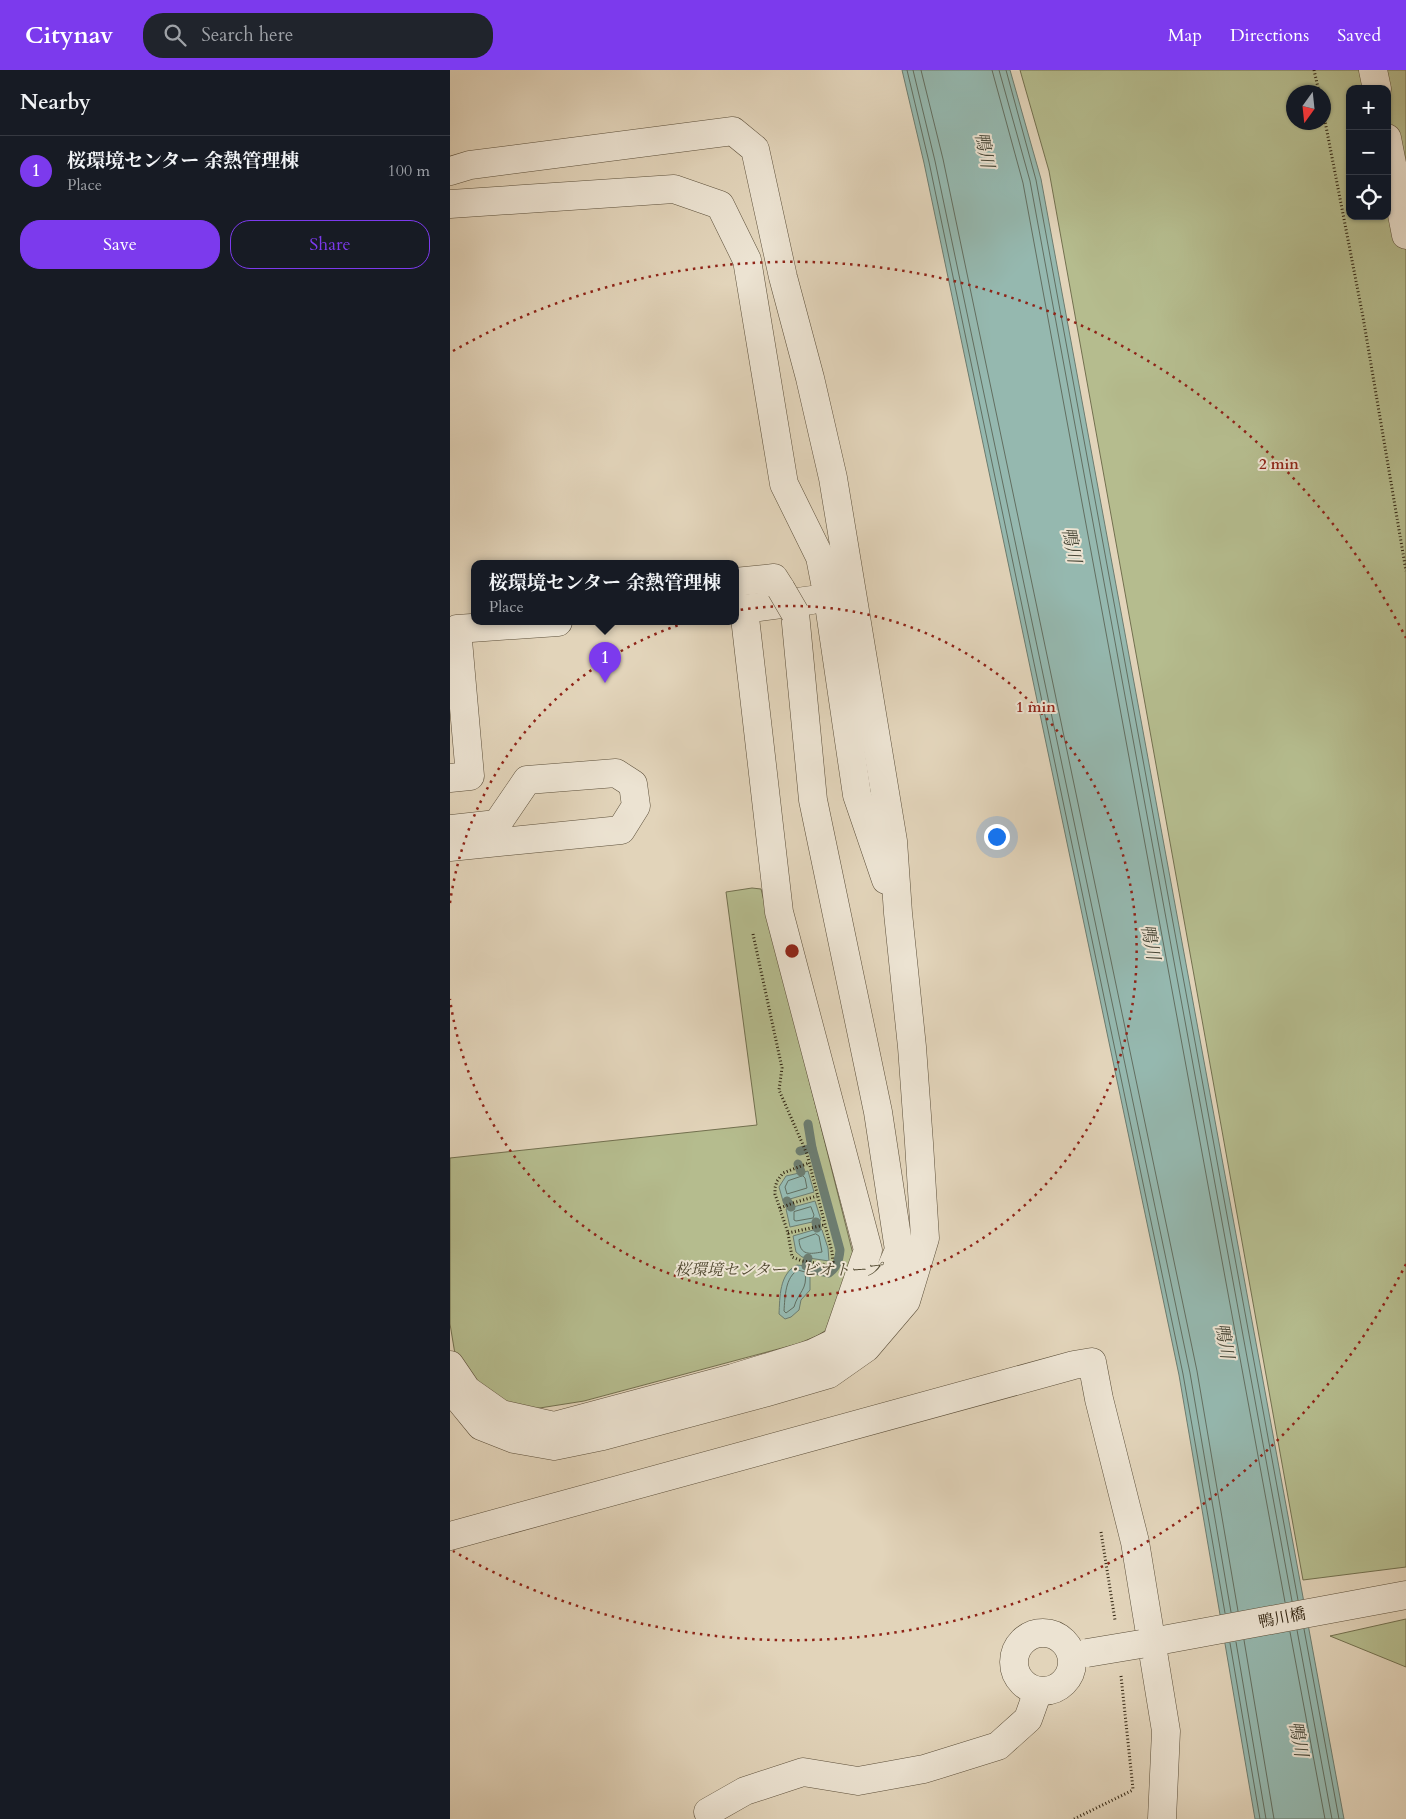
<!DOCTYPE html>
<html lang="en">
<head>
<meta charset="utf-8">
<style>
  :root { --surface:#171b24; --page:#20242c; --text:#f1f3f6; --muted:#9ea1a6; --line:#363941; --accent:#7c3aed }
  body { margin:0; font-family:Cardo,"Noto Serif JP",serif; background:var(--page); color:var(--text) }
  .controls { position:absolute; right:15px; top:15px; display:grid; overflow:hidden; border-radius:10px; box-shadow:0 1px 4px #0004 }
  .controls button { width:45px; height:45px; display:grid; place-items:center; padding:0; border:0; border-bottom:1px solid var(--line); background:var(--surface); color:var(--text); font:25px sans-serif }
  .compass { position:absolute; left:836px; top:15px; width:45px; height:45px; border-radius:50%; background:var(--surface); box-shadow:0 1px 4px #0004; rotate:195deg }
  .you { position:absolute; left:546px; top:766px; width:18px; height:18px; margin:-12px; border:4px solid #fff; border-radius:50%; background:#1a73e8; box-shadow:0 0 0 8px #1a73e833 }
  .badge { display:grid; place-items:center; width:32px; height:32px; border-radius:50%; background:var(--accent); color:#fff; font-size:16px; font-weight:700 }
  .pin { position:absolute; translate:-50% -41px; filter:drop-shadow(0 1px 2px #0008) }
  .pin::after { content:''; position:absolute; top:26px; width:18px; height:15px; background:inherit; clip-path:polygon(0 0,100% 0,50% 100%) }
  .popup { position:absolute; left:21px; top:490px; width:268px; height:65px; box-sizing:border-box; display:grid; place-content:center; border-radius:10px; background:var(--surface); filter:drop-shadow(0 1px 4px #0005); font-size:16px; white-space:nowrap; color:var(--muted) }
  .popup b { font-size:19px; color:var(--text) }
  .popup::after { content:''; position:absolute; left:50%; top:100%; margin-left:-10px; border:10px solid transparent; border-top-color:var(--surface) }
  .list { margin:0; padding:0; list-style:none }
  h2 { display:flex; justify-content:space-between; align-items:center; height:65px; margin:0; padding:0 20px; font-size:21px }
  h2 small { font-size:16px; font-weight:400; color:var(--muted) }
  .list li { display:grid; grid-template-columns:32px 1fr auto; gap:15px; align-items:center; box-sizing:border-box; height:70px; padding:0 20px; border-top:1px solid var(--line) }
  .list b { display:block; font-size:19px; white-space:nowrap }
  .list p { margin:0; font-size:16px; white-space:nowrap; color:var(--muted) }
  .list em { font-size:16px; font-style:normal; color:var(--muted) }
  .actions { display:flex; gap:10px; padding:15px 20px }
  .actions a { flex:1; padding:11px 0; border:1px solid var(--accent); border-radius:20px; text-align:center; font-size:18px; color:var(--accent) }
  .actions .main { background:var(--accent); color:#fff }
  .icon { flex:none; width:28px; height:28px; fill:none; stroke:currentColor; stroke-width:2; stroke-linecap:round; stroke-linejoin:round }
  .map { position:relative; flex:none; width:956px; height:1749px; overflow:hidden }
  header { display:flex; align-items:center; gap:30px; box-sizing:border-box; height:70px; padding:0 25px; background:var(--accent); color:#fff }
  header strong { font-size:24px }
  nav { display:flex; gap:28px; margin-inline-start:auto; font-size:18px }
  .search { width:350px; height:45px; background:var(--page); display:flex; align-items:center; gap:12px; box-sizing:border-box; padding:0 18px; border-radius:20px; color:var(--muted); font-size:19px }
  main { display:flex }
  aside { flex:1; background:var(--surface) }
  .map>svg:first-child { display:block }
  .green { fill:#b5bc8e; stroke:#72704f; fill-rule:evenodd }
  .water { fill:#95b8af; stroke:#6d7c6f }
  .lines { fill:none; stroke-linecap:round; stroke-linejoin:round }
  .shore { stroke:#626e60; stroke-width:1 }
  .stream { stroke:#6d7c6f; stroke-width:9 }
  .minor-casing { stroke:#5c4f3a; stroke-width:29 }
  .path { stroke:#302310; stroke-width:3; stroke-dasharray:1 2.5; stroke-linecap:butt }
  .minor { stroke:#ece3d2; stroke-width:28 }
  .minor-bridge-casing { stroke:#5c4f3a; stroke-width:29; stroke-linecap:butt }
  .minor-bridge { stroke:#ece3d2; stroke-width:28 }
  .ring { fill:none; stroke:#8f2418; stroke-width:2.5; stroke-dasharray:2.5 5 }
  .labels { text-anchor:middle; dominant-baseline:central; stroke-width:4; stroke-linejoin:round; paint-order:stroke }
  .park-label { font-size:16px; font-style:italic; fill:#514930; stroke:#ece3d2 }
  .street-label { font-size:16px; fill:#302310; stroke:#ece3d2 }
  .water-label { font-size:18px; font-style:italic; fill:#494838; stroke:#ece3d2 }
  .centre { fill:#8f2418; stroke:#ece3d2; stroke-width:2.5 }
  .ring-label { font-size:15px; text-anchor:middle; font-weight:bold; fill:#8f2418; stroke:#ece3d2; stroke-width:4; stroke-linejoin:round; paint-order:stroke }
</style>
</head>
<body>
<header>
<strong>Citynav</strong>
<div class="search"><svg class="icon" aria-label="search" viewBox="0 0 24 24"><circle cx="10" cy="10" r="6"/><path d="M15 15l6 6"/></svg>Search here</div>
<nav><a>Map</a><a>Directions</a><a>Saved</a></nav>
</header>
<main>
<aside>
<h2>Nearby<small></small></h2>
<ul class="list">
<li><span class="badge">1</span><div><b>桜環境センター 余熱管理棟</b><p>Place</p></div><em>100 m</em></li>
</ul>
<div class="actions"><a class="main">Save</a><a>Share</a></div>
</aside>
<div class="map">
<svg width="956" height="1749" viewBox="0 0 956 1749">
  <rect width="100%" height="100%" fill="#e2d4ba"/>
  <filter id="stains"><feTurbulence type="fractalNoise" baseFrequency=".004" numOctaves="4"/><feColorMatrix values="0 0 0 0 .2 0 0 0 0 .09 0 0 0 0 .02 0 0 0 .5 -.17"/></filter>
  <radialGradient id="worn" r=".72"><stop offset=".6" stop-color="#630" stop-opacity="0"/><stop offset="1" stop-color="#630" stop-opacity=".3"/></radialGradient>
  <!-- green -->
  <g class="green">
    <path d="M570 0H956V1497L853 1510 599 101ZM900 19H937V146H900ZM844 22H874V52H844Z"/>
    <polygon points="302,818 311,819 404,1188 384,1255 367,1266 347,1274 134,1331 77,1340 44,1329 6,1290 0,1254 0,1088 307,1055 276,822"/>
    <polygon points="956,1549 956,1597 880,1566"/>
  </g>
  <!-- water -->
  <g class="water">
    <polygon points="452,0 560,0 591,109 894,1749 805,1749 729,1305 474,93"/>
    <polygon points="358,1101 364,1122 333,1131 329,1117 336,1106"/>
    <polygon points="365,1131 371,1150 340,1157 336,1139"/>
    <polygon points="370,1158 372,1160 378,1178 379,1191 352,1187 346,1182 343,1166"/>
    <path d="M347 1195 356 1196 360 1199V1220L351 1230 349 1240 341 1247 335 1249 329 1244C330 1227 329 1204 347 1195Z"/>
  </g>
  <g class="lines">
    <!-- shore -->
    <g class="shore">
      <polyline points="457,0 479,92 733,1304 775,1543"/>
      <polyline points="463,0 485,91 740,1303 781,1542"/>
      <polyline points="471,0 493,89 747,1301 788,1541"/>
      <polyline points="542,0 573,113 835,1532"/>
      <polyline points="549,0 580,111 842,1531"/>
      <polyline points="556,0 586,110 848,1530"/>
      <polygon points="353,1106 355,1108 357,1118 337,1124 335,1117 338,1111"/>
      <polygon points="361,1137 364,1145 363,1148 346,1151 344,1150 344,1142"/>
      <path d="M366 1164 369 1166 372 1182C360 1184 350 1186 349 1170Z"/>
      <path d="M348 1200 355 1202C358 1220 348 1222 344 1237L336 1243 334 1241C335 1227 335 1207 348 1200Z"/>
      <polyline points="854,1559 889,1749"/>
      <polyline points="847,1560 882,1749"/>
      <polyline points="840,1562 875,1749"/>
      <polyline points="794,1570 824,1749"/>
      <polyline points="786,1572 816,1749"/>
      <polyline points="780,1573 810,1749"/>
    </g>
    <!-- stream -->
    <g class="stream">
      <path d="M358 1054 362 1078 390 1180C389 1190 387 1197 379 1203L360 1199"/>
      <polyline points="350,1081 362,1078"/>
      <polyline points="348,1094 351,1102"/>
      <polyline points="337,1131 341,1137"/>
      <polyline points="366,1152 367,1158"/>
      <polyline points="356,1196 358,1188"/>
    </g>
    <defs>
      <g id="minor">
        <polyline points="923,0 927,19"/>
        <polyline points="937,68 956,165"/>
        <polyline points="0,101 20,95 283,61 305,79 333,207 360,308 383,408 443,771 448,843 462,977 469,1073 475,1168 456,1231 416,1278 379,1304 314,1323 153,1366 104,1376 64,1369 31,1356 0,1318"/>
        <polyline points="0,134 224,119 270,135 297,190 334,414 370,487 378,528 407,725 436,810"/>
        <polyline points="285,512 324,508 331,519"/>
        <polyline points="285,539 294,539 329,842 418,1180 389,1264"/>
        <polyline points="294,539 362,530"/>
        <polyline points="0,708 20,706 7,559 108,552"/>
        <polyline points="0,759 47,754 77,710 166,703 183,714 186,736 171,760 0,777"/>
        <polyline points="0,1295 17,1320 51,1344 104,1356 283,1308 361,1284 386,1272 428,1229 449,1180 428,1042 363,730 345,543"/>
        <polyline points="0,1466 624,1295 642,1292 649,1329 685,1472 716,1661 712,1749"/>
        <circle cx="593" cy="1592" r="29"/>
        <polyline points="691,1574 956,1525"/>
        <polyline points="258,1742 295,1721 353,1702 408,1711 474,1699 548,1676 578,1649 588,1621"/>
      </g>
    </defs>
    <!-- minor casing -->
    <use href="#minor" class="minor-casing"/>
    <!-- path -->
    <g class="path">
      <polyline points="864,0 869,22"/>
      <polyline points="874,46 913,247 956,501"/>
      <polyline points="303,864 332,998 329,1020 357,1084 382,1182 383,1192 378,1195 352,1191 342,1187 338,1163 325,1124 325,1118 327,1111 333,1103 359,1093"/>
      <polyline points="330,1138 343,1133 367,1126"/>
      <polyline points="338,1163 374,1155"/>
      <polyline points="651,1462 665,1550"/>
      <polyline points="671,1606 683,1719"/>
      <polyline points="624,1749 683,1720"/>
    </g>
    <!-- minor -->
    <use href="#minor" class="minor"/>
    <defs>
      <g id="minor-bridge">
        <polyline points="331,519 345,543"/>
        <polyline points="637,1583 691,1574"/>
      </g>
    </defs>
    <!-- minor-bridge casing -->
    <use href="#minor-bridge" class="minor-bridge-casing"/>
    <!-- minor-bridge -->
    <use href="#minor-bridge" class="minor-bridge"/>
  </g>
  <!-- distance rings -->
  <g class="ring">
    <path d="M0 833A345 345 0 1 1 0 929"/>
    <path d="M956 1194A689 689 0 0 1 3 1481M3 281A689 689 0 0 1 956 568"/>
  </g>
  <g class="labels">
    <!-- park labels -->
    <g class="park-label">
      <text x="328" y="1200">桜環境センター・ビオトープ</text>
    </g>
    <!-- street labels -->
    <g class="street-label">
      <text transform="translate(832 1548) rotate(-11)">鴨川橋</text>
    </g>
    <!-- water labels -->
    <g class="water-label">
      <text transform="translate(534 80) rotate(78)">鴨川</text>
      <text transform="translate(621 475) rotate(78)">鴨川</text>
      <text transform="translate(700 872) rotate(79)">鴨川</text>
      <text transform="translate(774 1271) rotate(79)">鴨川</text>
      <text transform="translate(848 1669) rotate(79)">鴨川</text>
    </g>
  </g>
  <circle cx="342" cy="881" r="8" class="centre"/>
  <g class="ring-label">
    <text x="829" y="399">2 min</text>
    <text x="586" y="642">1 min</text>
  </g>
  <rect width="100%" height="100%" filter="url(#stains)"/>
  <rect width="100%" height="100%" fill="url(#worn)"/>
</svg>
<div class="controls">
<button>+</button>
<button>−</button>
<button><svg class="icon" aria-label="locate" viewBox="0 0 24 24"><circle cx="12" cy="12" r="6"/><path d="M12 2v4M12 18v4M2 12h4M18 12h4"/></svg></button>
</div>
<svg class="compass" viewBox="-18 -18 36 36"><path d="M0-13l5 13h-10z" fill="#e53935"/><path d="M0 13l5-13h-10z" fill="#9ea1a6"/></svg>
<div class="you"></div>
<div class="pin badge" style="left:155px;top:613px">1</div>
<div class="popup"><b>桜環境センター 余熱管理棟</b>Place</div>
</div>
</main>
</body>
</html>
